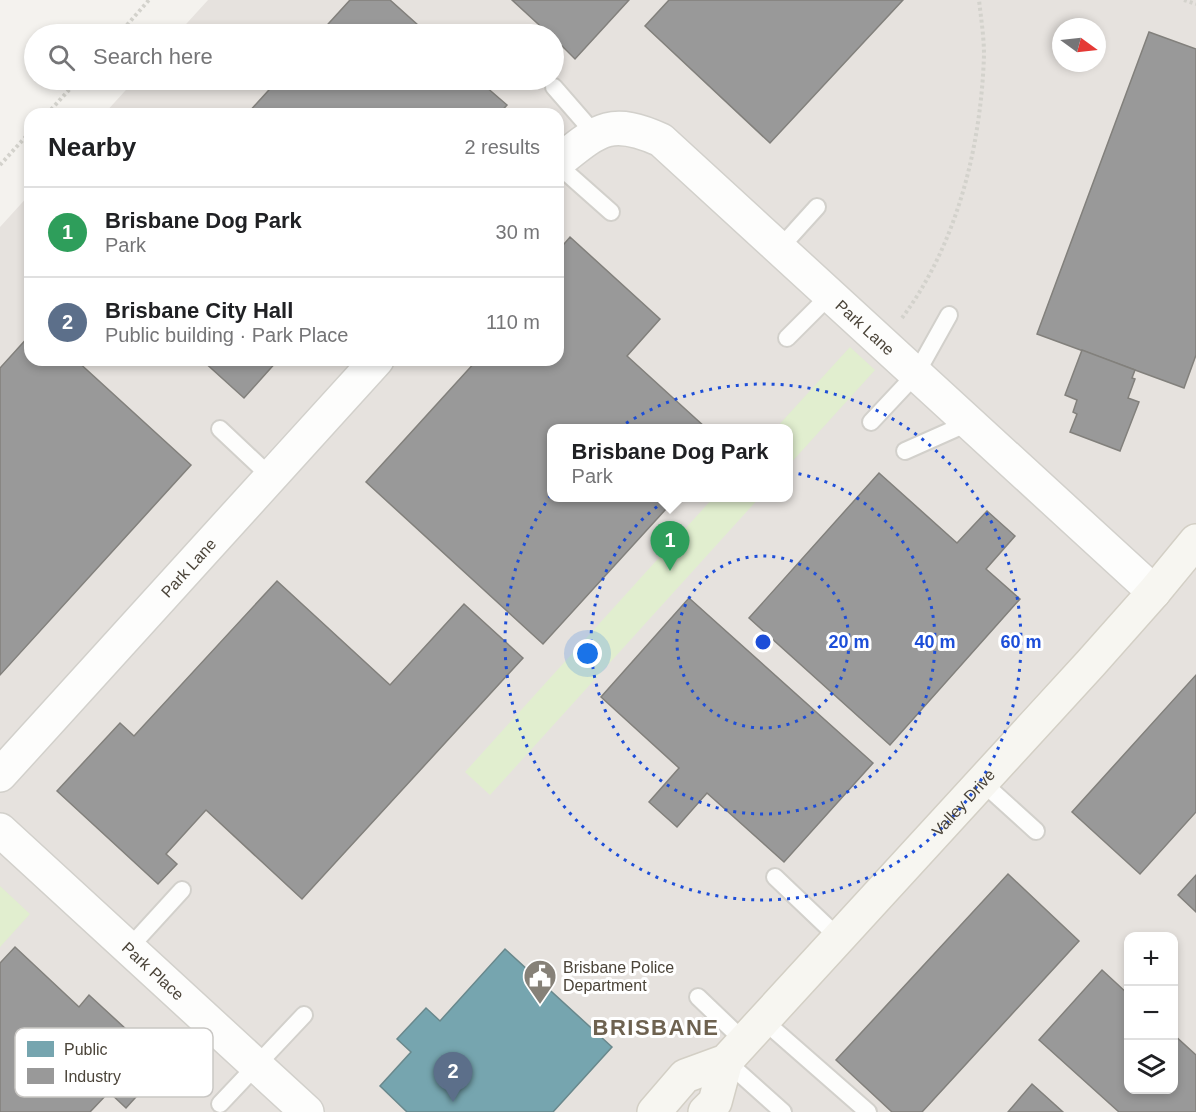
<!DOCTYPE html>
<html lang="en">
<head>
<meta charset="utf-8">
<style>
  :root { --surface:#fff; --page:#f2f2f2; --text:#202124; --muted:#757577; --line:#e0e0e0; --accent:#b45309 }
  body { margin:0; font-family:Arial,sans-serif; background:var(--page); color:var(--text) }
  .controls { position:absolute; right:18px; bottom:18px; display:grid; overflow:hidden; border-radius:12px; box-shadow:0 3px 9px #0003 }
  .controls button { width:54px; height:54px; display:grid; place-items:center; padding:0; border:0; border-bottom:2px solid var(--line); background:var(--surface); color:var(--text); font:30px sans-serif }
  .compass { position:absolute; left:1052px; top:18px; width:54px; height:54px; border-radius:50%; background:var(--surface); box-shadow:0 3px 9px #0003; rotate:105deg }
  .you { position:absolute; left:588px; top:654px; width:21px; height:21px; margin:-15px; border:4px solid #fff; border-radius:50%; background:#1a73e8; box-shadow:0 0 0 9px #1a73e833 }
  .badge { display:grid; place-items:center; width:39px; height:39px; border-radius:50%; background:var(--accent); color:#fff; font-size:20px; font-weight:700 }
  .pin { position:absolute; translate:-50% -50px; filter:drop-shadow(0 2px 3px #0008) }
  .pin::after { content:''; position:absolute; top:32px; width:21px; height:18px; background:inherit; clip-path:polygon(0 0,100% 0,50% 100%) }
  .popup { position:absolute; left:547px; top:424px; width:246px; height:78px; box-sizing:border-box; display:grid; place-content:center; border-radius:12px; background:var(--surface); filter:drop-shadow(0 2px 4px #0005); font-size:20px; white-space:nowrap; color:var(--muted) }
  .popup b { font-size:22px; color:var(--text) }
  .popup::after { content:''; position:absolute; left:50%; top:100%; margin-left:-12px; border:12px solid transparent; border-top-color:var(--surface) }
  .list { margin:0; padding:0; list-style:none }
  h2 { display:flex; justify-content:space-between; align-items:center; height:78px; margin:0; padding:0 24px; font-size:26px }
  h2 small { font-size:20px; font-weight:400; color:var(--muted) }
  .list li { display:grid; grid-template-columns:39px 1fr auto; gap:18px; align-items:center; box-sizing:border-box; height:90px; padding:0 24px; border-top:2px solid var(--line) }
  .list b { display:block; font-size:22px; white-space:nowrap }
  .list p { margin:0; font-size:20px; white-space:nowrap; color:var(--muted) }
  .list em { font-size:20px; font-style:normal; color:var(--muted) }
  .icon { flex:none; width:33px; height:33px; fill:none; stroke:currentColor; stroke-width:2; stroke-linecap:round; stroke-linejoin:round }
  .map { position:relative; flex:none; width:1196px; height:1112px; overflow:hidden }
  .search { position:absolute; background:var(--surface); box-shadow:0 3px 9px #0003; left:24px; top:24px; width:540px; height:66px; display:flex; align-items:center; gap:15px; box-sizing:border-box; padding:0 21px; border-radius:33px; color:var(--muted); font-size:22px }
  .panel { position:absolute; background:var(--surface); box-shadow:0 3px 9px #0003; left:24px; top:108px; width:540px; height:258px; border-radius:18px }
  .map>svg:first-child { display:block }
  .industrial { fill:#e6e2de; fill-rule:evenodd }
  .green { fill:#e1eecf }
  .public { fill:#76a5af; stroke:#69888c; stroke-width:1.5 }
  .industry { fill:#999; stroke:#82807c; stroke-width:1.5 }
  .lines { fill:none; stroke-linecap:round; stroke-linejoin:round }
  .service-casing { stroke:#d2d0cb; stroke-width:20 }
  .tertiary-casing { stroke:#d2d0cb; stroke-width:36 }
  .secondary-casing { stroke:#d3cfc5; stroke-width:36 }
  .path { stroke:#d3d2cc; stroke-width:4; stroke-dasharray:3 3; stroke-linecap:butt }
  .service { stroke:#fdfdfc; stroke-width:16 }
  .tertiary { stroke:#fdfdfc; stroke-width:33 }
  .secondary { stroke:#f7f6f1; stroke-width:33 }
  .ring { fill:none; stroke:#1d4ed8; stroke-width:3; stroke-dasharray:3 6 }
  .labels { text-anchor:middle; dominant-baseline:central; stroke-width:6; stroke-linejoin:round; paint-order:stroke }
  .street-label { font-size:16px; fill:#4b4439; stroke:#fff }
  .poi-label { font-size:16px; fill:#4b4439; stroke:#fff; text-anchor:start }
  .district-label { font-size:22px; font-weight:bold; letter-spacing:1.5px; fill:#6e6250; stroke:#fff }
  .key { fill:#fff; stroke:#c9c7c4; stroke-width:1.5 }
  .key-label { font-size:16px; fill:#4b4439 }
  .centre { fill:#1d4ed8; stroke:#fff; stroke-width:3 }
  .ring-label { font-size:18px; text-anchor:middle; font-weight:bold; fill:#1d4ed8; stroke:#fff; stroke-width:6; stroke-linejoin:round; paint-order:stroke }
</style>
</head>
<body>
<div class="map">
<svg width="1196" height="1112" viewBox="0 0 1196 1112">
  <rect width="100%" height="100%" fill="#f4f2ee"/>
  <!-- industrial -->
  <path class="industrial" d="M208 0H1196V1112H0V227L30 194V360H558V114H104L135 80H554V34H177ZM1061 27H1097V63H1061ZM552 428H789V498H552ZM1128 936H1174V1090H1128Z"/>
  <!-- green -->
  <g class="green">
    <polygon points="850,347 875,370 789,465 789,428 776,428"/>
    <polygon points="713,498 759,498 490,795 465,772"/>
    <polygon points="0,886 30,914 0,947"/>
  </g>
  <!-- public -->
  <polygon class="public" points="505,949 612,1047 553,1112 407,1112 380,1086 411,1052 397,1039 426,1008 440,1021"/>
  <!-- industry -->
  <g class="industry">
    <polygon points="350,0 390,0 428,34 319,34"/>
    <polygon points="512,0 629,0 575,59 554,38 554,34 549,34"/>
    <polygon points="669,0 903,0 770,143 645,26"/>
    <polygon points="1149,32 1196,49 1196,355 1184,388 1037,334"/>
    <polygon points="278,80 478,80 507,105 499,114 247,114"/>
    <polygon points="570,237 660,319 627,356 706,428 552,428 552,498 676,498 543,644 366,482 477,360 558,360 558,251"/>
    <polygon points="30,335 30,360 76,360 191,465 0,675 0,368"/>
    <polygon points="1082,350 1135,370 1132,378 1135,379 1128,398 1139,402 1120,451 1070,432 1077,414 1073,412 1077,400 1065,395"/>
    <polygon points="202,360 278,360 244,398"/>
    <polygon points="879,473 957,543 987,511 1015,536 986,569 1020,599 890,745 749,618"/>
    <polygon points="277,581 390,685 464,604 523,658 302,899 206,810 166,854 177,864 158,884 57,791 120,723 134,736"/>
    <polygon points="689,598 873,763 784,862 707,793 677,827 649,802 679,768 601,697"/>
    <polygon points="1196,675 1196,812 1140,874 1072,812"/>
    <polygon points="1008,874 1079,941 922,1112 892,1112 836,1060"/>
    <polygon points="1196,875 1196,912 1178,895"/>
    <polygon points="15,947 79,1007 89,995 165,1065 126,1108 109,1092 90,1112 0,1112 0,963"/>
    <polygon points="1102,970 1128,994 1128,1090 1174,1090 1174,1035 1196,1055 1196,1112 1119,1112 1039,1040"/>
    <polygon points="1032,1084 1063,1112 1008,1112"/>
  </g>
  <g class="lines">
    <defs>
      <g id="service">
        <polyline points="554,87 594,133"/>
        <polyline points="558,165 611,212"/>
        <polyline points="779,249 817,207"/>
        <polyline points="787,338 830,295"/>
        <polyline points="871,422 916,374 949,315"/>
        <polyline points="220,429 271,477"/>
        <polyline points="905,451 968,423"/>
        <polyline points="982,782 1036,831"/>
        <polyline points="775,877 839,938"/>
        <polyline points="129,948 182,890"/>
        <polyline points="698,997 744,1041"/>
        <polyline points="763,1020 868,1112"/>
        <polyline points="726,1061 783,1112"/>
        <polyline points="220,1104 304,1015"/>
      </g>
      <g id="tertiary">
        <path id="s1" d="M558 162C598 130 610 117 661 140L1154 592"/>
        <path id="s2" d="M0 775 377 360"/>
        <path id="s3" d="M0 830 307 1112"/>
      </g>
      <g id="secondary">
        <path id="s4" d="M654 1112 685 1076 726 1061 1091 663 1154 592 1196 541"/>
        <polyline points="705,1112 715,1102 726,1061"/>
      </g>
    </defs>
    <!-- service casing -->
    <use href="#service" class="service-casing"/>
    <!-- tertiary casing -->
    <use href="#tertiary" class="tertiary-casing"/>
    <!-- secondary casing -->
    <use href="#secondary" class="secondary-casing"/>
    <!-- path -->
    <g class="path">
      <polyline points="1184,0 1196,4"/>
      <polyline points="119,34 149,0"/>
      <polyline points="47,114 78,80"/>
      <polyline points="0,165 30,132"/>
      <path d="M902 318C957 244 981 147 984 55 984 37 981 18 979 0"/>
    </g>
    <!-- service -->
    <use href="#service" class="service"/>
    <!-- tertiary -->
    <use href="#tertiary" class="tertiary"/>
    <!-- secondary -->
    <use href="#secondary" class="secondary"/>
  </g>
  <!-- distance rings -->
  <g class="ring">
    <circle cx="763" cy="642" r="86"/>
    <circle cx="763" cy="642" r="172"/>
    <circle cx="763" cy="642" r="258"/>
  </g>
  <!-- icons -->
  <defs>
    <symbol id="civic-pin" viewBox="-11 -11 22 30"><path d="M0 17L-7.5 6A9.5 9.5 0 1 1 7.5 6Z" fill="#868178" stroke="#fff"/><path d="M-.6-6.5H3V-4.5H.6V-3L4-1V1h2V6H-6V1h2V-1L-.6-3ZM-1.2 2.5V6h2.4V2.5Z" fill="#fff"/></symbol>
  </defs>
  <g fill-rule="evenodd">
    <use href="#civic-pin" x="521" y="957" width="38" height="52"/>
  </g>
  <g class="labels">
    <!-- street labels -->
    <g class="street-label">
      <text stroke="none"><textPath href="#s1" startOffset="392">Park Lane</textPath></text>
      <text stroke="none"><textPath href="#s2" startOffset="280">Park Lane</textPath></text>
      <text stroke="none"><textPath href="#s4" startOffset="442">Valley Drive</textPath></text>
      <text stroke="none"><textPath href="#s3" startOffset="208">Park Place</textPath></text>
    </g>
    <!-- poi labels -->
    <g class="poi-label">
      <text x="563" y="967">Brisbane Police<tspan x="563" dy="18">Department</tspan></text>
    </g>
    <!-- district labels -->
    <g class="district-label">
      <text x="656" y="1027">BRISBANE</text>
    </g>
  </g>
  <!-- legend -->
  <rect x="15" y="1028" width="198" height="69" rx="9" class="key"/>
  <rect x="27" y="1041" width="27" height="16" fill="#76a5af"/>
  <rect x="27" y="1068" width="27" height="16" fill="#999"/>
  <g class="key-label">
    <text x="64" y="1055">Public</text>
    <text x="64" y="1082">Industry</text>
  </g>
  <circle cx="763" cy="642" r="9" class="centre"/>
  <g class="ring-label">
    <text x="849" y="648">20 m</text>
    <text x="935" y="648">40 m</text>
    <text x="1021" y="648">60 m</text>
  </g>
</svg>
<div class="controls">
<button>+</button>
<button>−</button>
<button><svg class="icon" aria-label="layers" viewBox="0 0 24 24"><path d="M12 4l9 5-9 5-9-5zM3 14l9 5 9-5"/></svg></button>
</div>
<svg class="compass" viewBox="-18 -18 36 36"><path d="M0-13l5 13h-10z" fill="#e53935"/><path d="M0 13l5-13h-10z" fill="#757577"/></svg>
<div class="you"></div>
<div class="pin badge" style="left:670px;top:571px;background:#2e9e5b">1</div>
<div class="popup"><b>Brisbane Dog Park</b>Park</div>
<div class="pin badge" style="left:453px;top:1102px;background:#5c6f8a">2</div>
<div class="search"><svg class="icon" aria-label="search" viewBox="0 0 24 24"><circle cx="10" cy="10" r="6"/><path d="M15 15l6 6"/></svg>Search here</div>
<section class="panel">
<h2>Nearby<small>2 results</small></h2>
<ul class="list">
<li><span class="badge" style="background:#2e9e5b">1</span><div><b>Brisbane Dog Park</b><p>Park</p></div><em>30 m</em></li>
<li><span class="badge" style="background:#5c6f8a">2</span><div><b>Brisbane City Hall</b><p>Public building · Park Place</p></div><em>110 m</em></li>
</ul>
</section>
</div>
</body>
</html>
